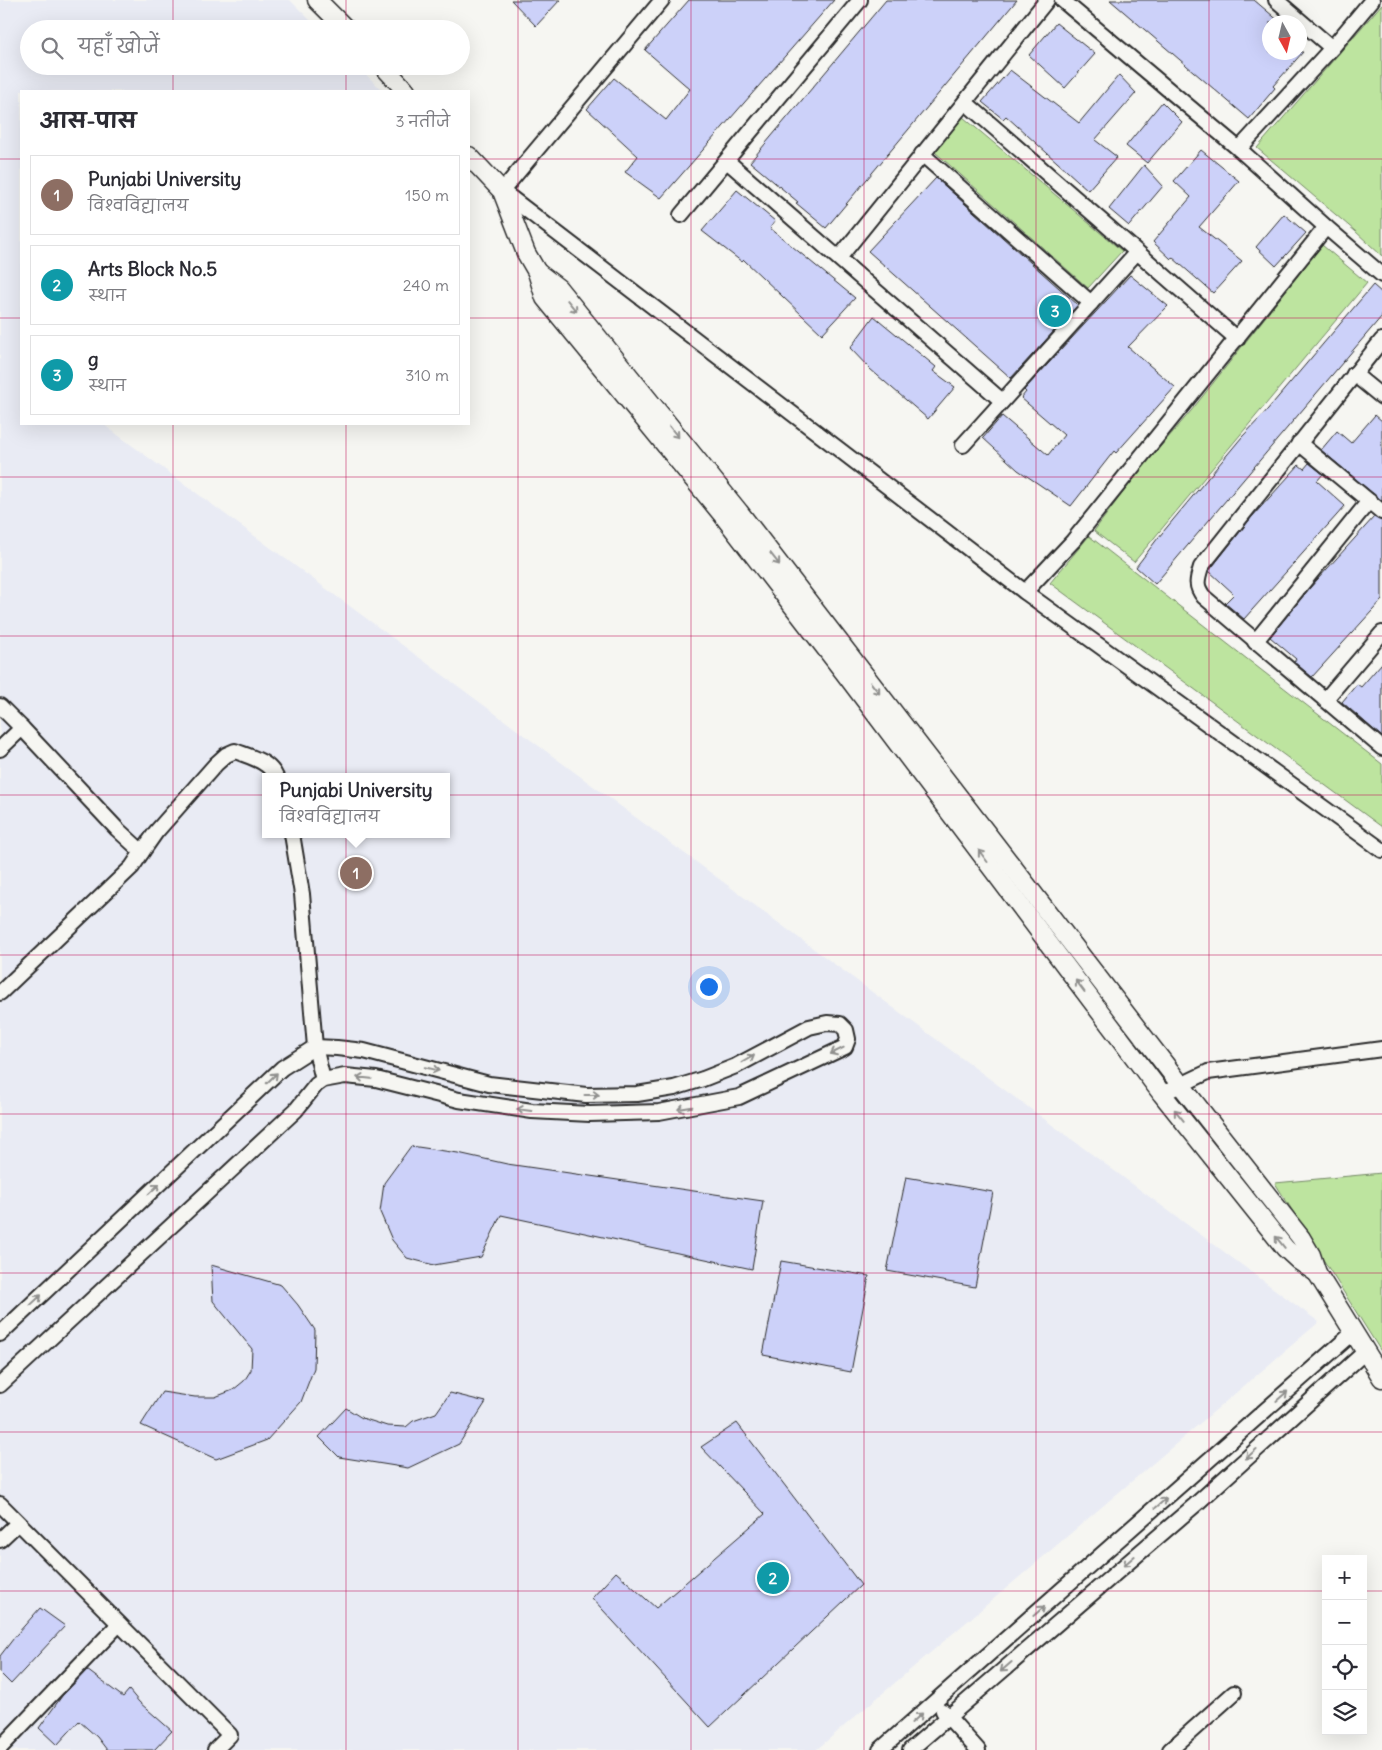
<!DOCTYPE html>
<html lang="hi">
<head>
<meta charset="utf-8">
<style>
  :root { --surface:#fff; --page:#f7f7f7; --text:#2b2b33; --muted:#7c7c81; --line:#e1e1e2; --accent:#0f766e }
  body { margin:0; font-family:Delius,"Playpen Sans Deva",sans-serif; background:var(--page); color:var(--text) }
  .controls { position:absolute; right:15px; bottom:15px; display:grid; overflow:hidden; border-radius:0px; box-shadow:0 5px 20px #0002 }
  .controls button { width:45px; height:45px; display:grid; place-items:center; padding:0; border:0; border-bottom:1px solid var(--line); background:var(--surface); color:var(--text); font:25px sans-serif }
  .compass { position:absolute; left:1262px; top:15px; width:45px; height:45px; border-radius:50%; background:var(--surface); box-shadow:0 5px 20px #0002; rotate:172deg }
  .you { position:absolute; left:708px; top:986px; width:18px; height:18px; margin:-12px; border:4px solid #fff; border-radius:50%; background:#1a73e8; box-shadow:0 0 0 8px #1a73e833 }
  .badge { display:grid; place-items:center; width:32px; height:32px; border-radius:50%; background:var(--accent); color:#fff; font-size:16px; font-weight:700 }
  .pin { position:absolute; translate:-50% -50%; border:2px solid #fff; box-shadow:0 1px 5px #0006 }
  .popup { position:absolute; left:262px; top:773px; width:188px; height:65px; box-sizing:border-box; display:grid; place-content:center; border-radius:0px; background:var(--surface); filter:drop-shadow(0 1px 4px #0005); font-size:16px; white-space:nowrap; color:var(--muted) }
  .popup b { font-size:19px; color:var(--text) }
  .popup::after { content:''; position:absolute; left:50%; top:100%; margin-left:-10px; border:10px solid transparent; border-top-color:var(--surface) }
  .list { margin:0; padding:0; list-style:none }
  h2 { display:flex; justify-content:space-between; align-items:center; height:65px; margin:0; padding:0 20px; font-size:21px }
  h2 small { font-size:16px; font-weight:400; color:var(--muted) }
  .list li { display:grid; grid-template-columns:32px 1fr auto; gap:15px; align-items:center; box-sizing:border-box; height:80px; margin:0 10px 10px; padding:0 10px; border:1px solid var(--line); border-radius:0px }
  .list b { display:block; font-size:19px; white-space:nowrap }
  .list p { margin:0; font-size:16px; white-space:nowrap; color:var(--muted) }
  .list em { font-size:16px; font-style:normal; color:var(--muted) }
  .icon { flex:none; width:28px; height:28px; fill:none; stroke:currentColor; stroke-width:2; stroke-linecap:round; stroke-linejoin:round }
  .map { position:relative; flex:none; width:1382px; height:1750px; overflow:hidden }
  .search { position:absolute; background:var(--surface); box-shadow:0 5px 20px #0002; left:20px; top:20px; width:450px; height:55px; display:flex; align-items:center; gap:12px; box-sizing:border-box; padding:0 18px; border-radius:28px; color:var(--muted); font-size:19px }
  .panel { position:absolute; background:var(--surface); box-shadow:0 5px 20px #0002; left:20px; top:90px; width:450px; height:335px; border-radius:0px }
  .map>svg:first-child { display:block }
  .built { fill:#e9ebf4; fill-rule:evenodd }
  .green { fill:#bde49f; stroke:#748865 }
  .building { fill:#ccd1f9; stroke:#2b2b2b }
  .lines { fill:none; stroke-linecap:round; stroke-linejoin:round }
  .minor-casing { stroke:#2b2b2b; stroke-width:18 }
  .tertiary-casing { stroke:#2b2b2b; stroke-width:21 }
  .minor { stroke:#f6f6f2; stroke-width:14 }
  .tertiary { stroke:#f6f6f2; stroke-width:18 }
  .oneway { stroke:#90908e }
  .grid { fill:none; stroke:#c2185b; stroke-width:1; stroke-opacity:0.55 }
</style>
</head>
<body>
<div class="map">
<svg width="1382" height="1750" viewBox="0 0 1382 1750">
  <rect width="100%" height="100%" fill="#f6f6f2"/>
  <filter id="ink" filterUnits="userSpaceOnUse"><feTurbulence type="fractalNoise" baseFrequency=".02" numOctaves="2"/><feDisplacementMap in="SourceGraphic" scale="10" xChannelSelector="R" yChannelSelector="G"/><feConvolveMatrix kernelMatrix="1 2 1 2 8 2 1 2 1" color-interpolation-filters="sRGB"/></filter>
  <g filter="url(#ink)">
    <!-- built -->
    <path class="built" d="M0 0H290L319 29H29V66H357L383 91H21V424H103L1319 1322 816 1750H0ZM266 777H446V834H266Z"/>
    <!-- green -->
    <g class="green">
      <polygon points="1382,4 1382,256 1355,231 1257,148"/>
      <polygon points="963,117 1122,251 1088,288 935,152"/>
      <polygon points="1322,245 1367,283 1134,562 1094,531 1136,475 1191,411"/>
      <polygon points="1089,536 1382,764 1382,827 1050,583"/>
      <polygon points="1382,1173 1382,1353 1275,1183"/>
    </g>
    <!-- building -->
    <g class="building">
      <polygon points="511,0 560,0 536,26"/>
      <polygon points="689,0 834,0 661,198 625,172 638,156 587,109 614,78 666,120 690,89 645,50"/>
      <polygon points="886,0 1017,0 826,228 796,203 798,202 750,162"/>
      <polygon points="1110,0 1254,0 1280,22 1270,22 1270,52 1303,52 1273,86 1275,88 1249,119"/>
      <polygon points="1056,23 1095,54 1065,88 1029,55"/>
      <polygon points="1010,70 1079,123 1119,75 1136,93 1095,140 1117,157 1088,190 1006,116 1003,119 982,102"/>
      <polygon points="1162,102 1182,122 1147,163 1126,146"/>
      <polygon points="1201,150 1239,181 1199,227 1242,261 1213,293 1172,257 1171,259 1153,242 1191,197 1174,181"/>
      <polygon points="1144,165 1163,186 1129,226 1109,209"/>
      <polygon points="936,178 1078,305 1011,378 868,251"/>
      <polygon points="737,190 775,221 770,228 855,298 822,334 744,260 742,262 702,231"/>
      <polygon points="1284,214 1306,233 1276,266 1256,247"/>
      <polygon points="1130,275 1168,306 1128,347 1175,387 1116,453 1114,451 1071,506 1018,470 983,438 1002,416 1048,455 1064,435 1021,398 1026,392 1024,390"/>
      <polygon points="1373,285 1382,293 1382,316 1155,584 1136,567 1158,538 1242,437 1262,416"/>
      <polygon points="874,316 936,367 933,371 955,387 928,419 870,369 850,348"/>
      <polygon points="1375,415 1382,421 1382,501 1321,450 1337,431 1351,443"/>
      <polygon points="1309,463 1323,474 1317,481 1345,506 1244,619 1225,603 1234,594 1209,571 1251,518 1299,465 1304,469"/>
      <polygon points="1374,517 1382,521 1382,600 1312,677 1294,662 1296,659 1270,637 1308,590"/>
      <polygon points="1382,663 1382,737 1342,702 1357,684 1361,687"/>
      <polygon points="411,1146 458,1153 507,1164 763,1201 752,1269 501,1215 481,1257 434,1265 407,1258 392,1240 380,1212 384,1183"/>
      <polygon points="906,1177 993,1192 975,1287 887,1271"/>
      <polygon points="781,1261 869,1276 851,1372 763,1355"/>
      <polygon points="211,1265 281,1285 298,1305 315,1330 314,1368 301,1402 267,1440 216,1459 141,1425 162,1392 195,1397 215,1397 233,1390 244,1381 251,1370 252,1349 213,1301"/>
      <polygon points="450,1393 486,1402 459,1444 408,1468 339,1457 319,1437 346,1408 362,1418 387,1426 406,1427 413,1421 436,1413"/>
      <polygon points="737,1423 861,1585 710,1727 592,1598 616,1572 656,1608 765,1514 701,1447"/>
      <polygon points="40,1608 65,1626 11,1684 0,1673 0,1656 17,1634"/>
      <polygon points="87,1670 123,1697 129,1690 139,1702 172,1731 154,1750 107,1750 97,1737 79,1721 57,1745 39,1728 62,1696"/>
    </g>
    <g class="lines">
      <defs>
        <g id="minor">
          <polyline points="662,0 502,191 1025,592 1382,850"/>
          <polyline points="1062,0 1239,149"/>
          <polyline points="1276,0 1332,48"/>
          <polyline points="965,102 1237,339"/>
          <polyline points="922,154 1091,303"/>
          <polyline points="727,161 1002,401"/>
          <polyline points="681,215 860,0"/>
          <polyline points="1326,227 1239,149 1332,48 1372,0"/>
          <polyline points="839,258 1047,0"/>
          <path d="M1382 340 1201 567C1197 580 1195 586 1204 597L1382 748"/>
          <polyline points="1354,374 1382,397"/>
          <polyline points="1299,443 1382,512"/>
          <polyline points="963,445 1137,252"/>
          <polyline points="1025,592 1073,541 1326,227 1382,275"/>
          <polyline points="1255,642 1369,501"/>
          <polyline points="1325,700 1382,633"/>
          <polyline points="0,706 22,728 0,749"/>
          <path d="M22 728 117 829 142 852 156 832 216 764 226 755 235 751C250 757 269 761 276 777"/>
          <polyline points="292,834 302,894 315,1047 323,1080"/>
          <polyline points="0,993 132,867 142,852"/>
          <polyline points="1162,1094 1208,1072 1382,1049"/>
          <polyline points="0,1334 282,1068 315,1047 337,1048 364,1051 489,1084 586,1095 637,1094 674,1088 703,1079 736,1066 809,1027 827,1023 840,1024 846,1030 848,1039 845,1047 739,1097 659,1112 590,1114 532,1111 459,1100 376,1079 345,1076 323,1080 316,1085 296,1110 0,1385"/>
          <polyline points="0,1504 230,1735 215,1750"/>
          <polyline points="0,1540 18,1523"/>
          <polyline points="943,1711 978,1750"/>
          <polyline points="0,1748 119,1624"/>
          <polyline points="880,1750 1354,1332"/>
          <polyline points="910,1750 1195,1505 1366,1351"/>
          <polyline points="1170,1750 1234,1693"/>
        </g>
        <g id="tertiary">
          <polyline points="317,0 346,29"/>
          <polyline points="383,66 406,91"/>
          <polyline points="469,156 502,191 526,253 537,272 545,298 722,514 844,672 1162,1094 1285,1248 1298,1260 1317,1273"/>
          <polyline points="537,272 558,288 739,512 1180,1084 1301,1238 1311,1255 1317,1273 1382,1378"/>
        </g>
      </defs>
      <!-- minor casing -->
      <use href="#minor" class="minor-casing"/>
      <!-- tertiary casing -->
      <use href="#tertiary" class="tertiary-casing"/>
      <!-- minor -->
      <use href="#minor" class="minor"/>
      <!-- tertiary -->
      <use href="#tertiary" class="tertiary"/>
    </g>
    <!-- one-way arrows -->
    <defs><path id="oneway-shaft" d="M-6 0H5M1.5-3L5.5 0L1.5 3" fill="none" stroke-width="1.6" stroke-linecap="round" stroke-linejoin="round" transform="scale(1.25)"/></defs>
    <g class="oneway">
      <use href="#oneway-shaft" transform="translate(572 306) rotate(51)"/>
      <use href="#oneway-shaft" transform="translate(674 432) rotate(51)"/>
      <use href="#oneway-shaft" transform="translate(775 559) rotate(52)"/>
      <use href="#oneway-shaft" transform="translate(875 688) rotate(52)"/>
      <use href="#oneway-shaft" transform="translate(983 856) rotate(-127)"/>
      <use href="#oneway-shaft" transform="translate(1080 986) rotate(-127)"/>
      <use href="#oneway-shaft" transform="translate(837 1051) rotate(154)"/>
      <use href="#oneway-shaft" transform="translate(748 1059) rotate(-30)"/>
      <use href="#oneway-shaft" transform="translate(432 1069) rotate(14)"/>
      <use href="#oneway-shaft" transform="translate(272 1078) rotate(-45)"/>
      <use href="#oneway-shaft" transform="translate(364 1078) rotate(-174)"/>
      <use href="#oneway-shaft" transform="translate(592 1095)"/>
      <use href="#oneway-shaft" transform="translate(685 1108) rotate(170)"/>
      <use href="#oneway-shaft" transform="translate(524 1110) rotate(-172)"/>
      <use href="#oneway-shaft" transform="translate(1179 1115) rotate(-129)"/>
      <use href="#oneway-shaft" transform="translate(154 1189) rotate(-43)"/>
      <use href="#oneway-shaft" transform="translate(1280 1242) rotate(-129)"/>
      <use href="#oneway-shaft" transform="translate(36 1300) rotate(-43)"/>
      <use href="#oneway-shaft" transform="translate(1282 1396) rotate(-41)"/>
      <use href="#oneway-shaft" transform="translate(1251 1454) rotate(138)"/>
      <use href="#oneway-shaft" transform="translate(1161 1503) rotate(-41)"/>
      <use href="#oneway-shaft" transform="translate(1129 1561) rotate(139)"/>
      <use href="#oneway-shaft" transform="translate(1039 1611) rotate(-41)"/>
      <use href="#oneway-shaft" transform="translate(1006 1667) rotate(139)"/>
      <use href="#oneway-shaft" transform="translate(917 1718) rotate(-41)"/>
    </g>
  </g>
  <!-- grid -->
  <path class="grid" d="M173 0V29M346 0V29M518 0V1750M691 0V1750M864 0V1750M1036 0V1750M1209 0V1750M173 66V91M346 66V91M0 159H21M469 159H1382M0 318H21M469 318H1382M173 424V1750M346 424V1750M0 477H1382M0 636H1382M0 795H1382M0 955H1382M0 1114H1382M0 1273H1382M0 1432H1382M0 1591H1326M1363 1591H1382"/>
</svg>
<div class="controls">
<button>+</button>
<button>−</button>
<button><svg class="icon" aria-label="locate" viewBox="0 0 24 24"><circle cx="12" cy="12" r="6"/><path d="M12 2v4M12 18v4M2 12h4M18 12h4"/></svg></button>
<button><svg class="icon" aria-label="layers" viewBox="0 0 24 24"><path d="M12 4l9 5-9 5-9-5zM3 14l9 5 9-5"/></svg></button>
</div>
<svg class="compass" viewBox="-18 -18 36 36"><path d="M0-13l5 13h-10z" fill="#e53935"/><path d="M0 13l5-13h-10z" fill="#7c7c81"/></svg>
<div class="you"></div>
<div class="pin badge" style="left:356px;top:873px;background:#8d6e63">1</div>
<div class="popup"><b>Punjabi University</b>विश्वविद्यालय</div>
<div class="pin badge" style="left:773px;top:1578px;background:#0f9aa8">2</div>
<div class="pin badge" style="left:1055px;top:311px;background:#0f9aa8">3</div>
<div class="search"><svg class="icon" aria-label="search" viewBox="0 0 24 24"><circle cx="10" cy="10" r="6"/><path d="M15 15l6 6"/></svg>यहाँ खोजें</div>
<section class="panel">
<h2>आस-पास<small>3 नतीजे</small></h2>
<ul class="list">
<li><span class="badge" style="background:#8d6e63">1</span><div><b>Punjabi University</b><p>विश्वविद्यालय</p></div><em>150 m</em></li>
<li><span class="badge" style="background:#0f9aa8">2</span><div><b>Arts Block No.5</b><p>स्थान</p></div><em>240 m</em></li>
<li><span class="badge" style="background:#0f9aa8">3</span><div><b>g</b><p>स्थान</p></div><em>310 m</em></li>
</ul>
</section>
</div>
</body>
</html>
